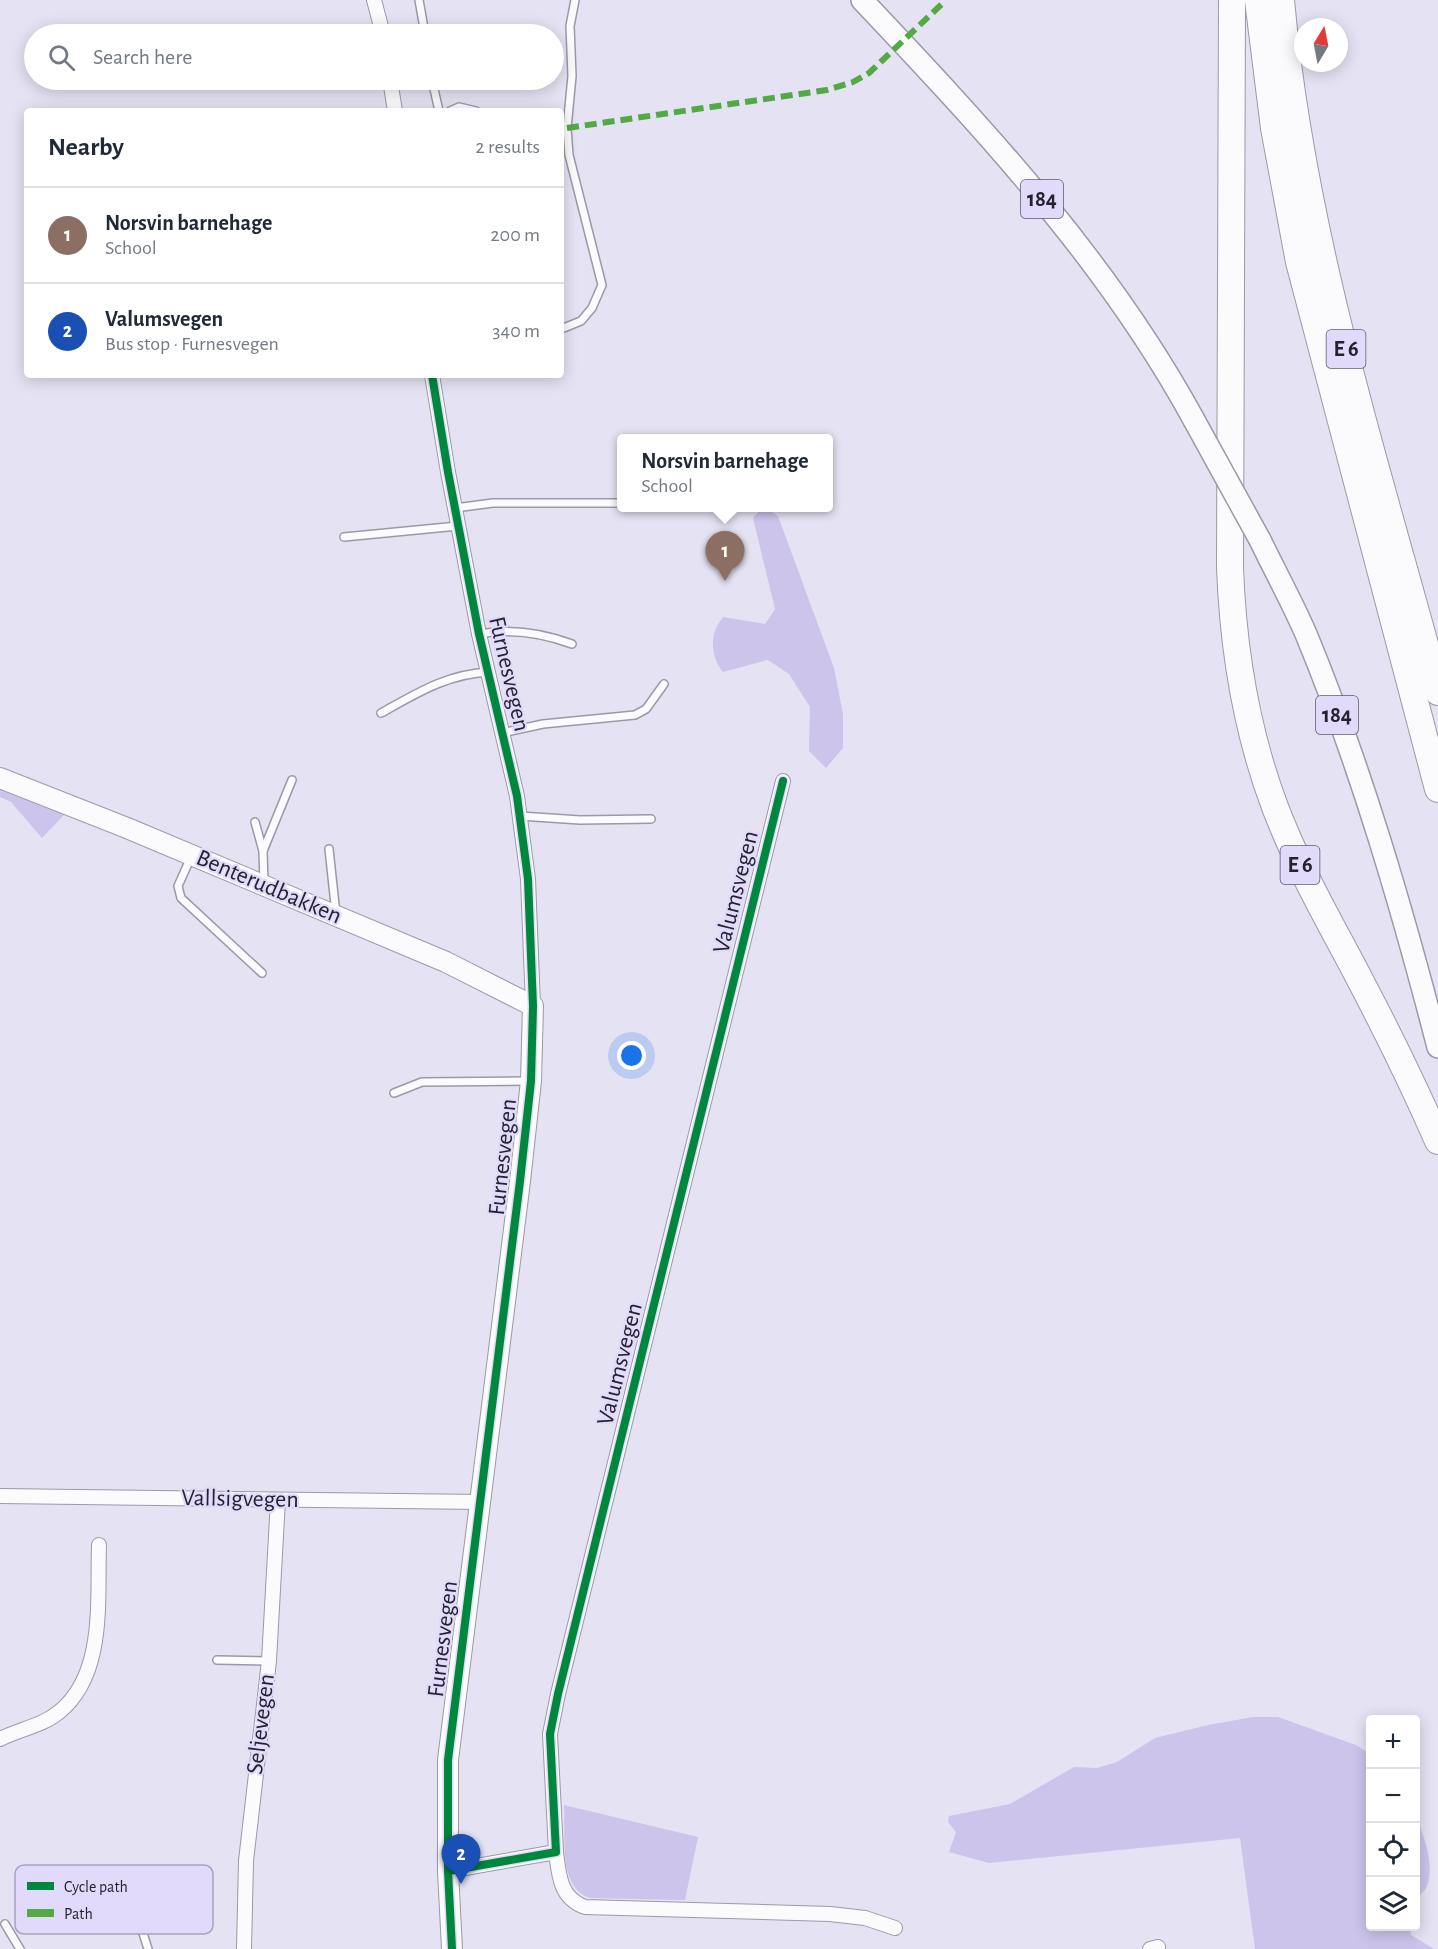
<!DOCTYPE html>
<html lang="en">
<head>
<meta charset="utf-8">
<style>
  :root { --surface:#fff; --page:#f6f6f7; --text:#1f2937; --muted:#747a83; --line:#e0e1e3; --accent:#0f766e }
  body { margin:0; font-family:"Alegreya Sans",sans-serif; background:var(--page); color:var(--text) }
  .controls { position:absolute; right:18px; bottom:18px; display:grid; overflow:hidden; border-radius:6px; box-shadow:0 3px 15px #0003 }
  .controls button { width:54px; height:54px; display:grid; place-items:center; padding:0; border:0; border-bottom:2px solid var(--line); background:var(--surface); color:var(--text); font:30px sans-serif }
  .compass { position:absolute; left:1294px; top:18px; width:54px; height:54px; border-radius:50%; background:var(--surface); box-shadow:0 3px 15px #0003; rotate:10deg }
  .you { position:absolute; left:632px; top:1056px; width:21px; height:21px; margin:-15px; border:4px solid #fff; border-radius:50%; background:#1a73e8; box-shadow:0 0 0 9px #1a73e833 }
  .badge { display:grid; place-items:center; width:39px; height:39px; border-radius:50%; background:var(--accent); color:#fff; font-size:20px; font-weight:700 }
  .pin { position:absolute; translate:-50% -50px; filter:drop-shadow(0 2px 3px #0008) }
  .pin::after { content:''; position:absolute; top:32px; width:21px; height:18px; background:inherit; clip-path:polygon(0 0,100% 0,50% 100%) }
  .popup { position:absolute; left:617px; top:434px; width:216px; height:78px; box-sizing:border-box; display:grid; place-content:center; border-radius:6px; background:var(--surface); filter:drop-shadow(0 2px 4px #0005); font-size:20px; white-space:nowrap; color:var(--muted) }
  .popup b { font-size:22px; color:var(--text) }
  .popup::after { content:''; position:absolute; left:50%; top:100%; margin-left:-12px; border:12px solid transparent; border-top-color:var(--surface) }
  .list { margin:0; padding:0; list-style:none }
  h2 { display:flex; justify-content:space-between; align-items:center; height:78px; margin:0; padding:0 24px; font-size:26px }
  h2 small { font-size:20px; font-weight:400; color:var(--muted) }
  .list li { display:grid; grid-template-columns:39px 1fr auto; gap:18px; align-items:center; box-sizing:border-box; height:96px; padding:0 24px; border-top:2px solid var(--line) }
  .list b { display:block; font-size:22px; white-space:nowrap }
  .list p { margin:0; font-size:20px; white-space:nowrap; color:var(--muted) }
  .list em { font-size:20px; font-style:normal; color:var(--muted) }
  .icon { flex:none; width:33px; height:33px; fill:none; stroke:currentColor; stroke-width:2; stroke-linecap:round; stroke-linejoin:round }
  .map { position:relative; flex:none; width:1438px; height:1949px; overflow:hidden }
  .search { position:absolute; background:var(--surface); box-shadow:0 3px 15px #0003; left:24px; top:24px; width:540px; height:66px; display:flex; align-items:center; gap:15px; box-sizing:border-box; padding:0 21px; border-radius:33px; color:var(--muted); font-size:22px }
  .panel { position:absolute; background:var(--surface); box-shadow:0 3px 15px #0003; left:24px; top:108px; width:540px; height:270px; border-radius:6px }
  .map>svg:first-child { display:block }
  .green { fill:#ccc4eb }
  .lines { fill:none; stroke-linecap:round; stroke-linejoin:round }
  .service-casing { stroke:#9c99a6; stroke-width:10 }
  .minor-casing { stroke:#9c99a6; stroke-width:16 }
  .secondary-casing { stroke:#9c99a6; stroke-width:22 }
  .primary-casing { stroke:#9c99a6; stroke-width:24 }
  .motorway-casing { stroke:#9c99a6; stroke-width:28 }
  .service { stroke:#fbfbfd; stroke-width:7 }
  .minor { stroke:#fbfbfd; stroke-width:14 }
  .secondary { stroke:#fbfbfd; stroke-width:20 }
  .primary { stroke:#fbfbfd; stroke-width:21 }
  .motorway { stroke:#fbfbfd; stroke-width:26 }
  .primary-bridge-casing { stroke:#9c99a6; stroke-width:24; stroke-linecap:butt }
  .primary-bridge { stroke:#fbfbfd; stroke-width:21 }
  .quiet { stroke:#53aa44; stroke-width:6; stroke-dasharray:12 6; stroke-linecap:butt }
  .cycleway-casing { stroke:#e1dafb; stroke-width:11 }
  .cycleway { stroke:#00873e; stroke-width:8 }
  .labels { text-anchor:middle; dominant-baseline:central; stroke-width:4.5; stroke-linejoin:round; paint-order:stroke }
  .shield { fill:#e1dafb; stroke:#5d596c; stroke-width:1.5 }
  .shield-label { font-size:22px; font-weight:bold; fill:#24222e }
  .street-label { font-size:24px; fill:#24222e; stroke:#e1dafb }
  .key { fill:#e1dafb; stroke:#a8a3be; stroke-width:1.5 }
  .key-label { font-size:16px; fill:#24222e }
</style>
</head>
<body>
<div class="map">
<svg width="1438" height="1949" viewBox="0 0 1438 1949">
  <rect width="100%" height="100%" fill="#e5e2f3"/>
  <!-- green -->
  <g class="green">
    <path d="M760 510 772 512 778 516 834 668 843 714V748L826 768 809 751 810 707 789 674 768 660 723 672C710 655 709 634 723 617L765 624 775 609 753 518Z"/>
    <polygon points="0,787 66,813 42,838 11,802 0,797"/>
    <polygon points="1253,1717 1278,1717 1356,1745 1370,1754 1370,1926 1410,1927 1411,1935 1434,1949 1255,1949 1240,1838 989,1863 949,1852 956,1832 948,1822 949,1816 1010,1804 1074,1767 1097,1768 1117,1762 1155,1738 1208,1725"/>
    <path d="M564 1805 698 1837 685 1900 590 1898C557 1887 566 1834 564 1805Z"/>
    <path d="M1416 1816C1424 1836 1435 1865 1427 1886 1425 1892 1418 1895 1416 1901Z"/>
  </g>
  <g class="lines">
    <defs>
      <g id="service">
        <polyline points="419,0 425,34"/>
        <polyline points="432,80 439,111"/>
        <polyline points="450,111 459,107 476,111"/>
        <polyline points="561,329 581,321 592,308 602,285 569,155 567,128 572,76 570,26 575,0"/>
        <polyline points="455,508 493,503 622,503"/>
        <polyline points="344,537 458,526"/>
        <path d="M479 634C511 628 542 633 572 644"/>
        <path d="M381 713C417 693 447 674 489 672"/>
        <polyline points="502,733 543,724 635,715 646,709 664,684"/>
        <polyline points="520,816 580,820 651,819"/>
        <polyline points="255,822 263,851"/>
        <polyline points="329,849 336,914"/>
        <polyline points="191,857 178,886 181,898 262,973"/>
        <polyline points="264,883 263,851 292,780"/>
        <polyline points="394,1093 422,1082 528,1081"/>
        <polyline points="217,1660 269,1661"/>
        <polyline points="137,1914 148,1949"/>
        <polyline points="5,1924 20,1949"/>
      </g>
      <g id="minor">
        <polyline points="374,0 383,34"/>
        <polyline points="390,80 395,111"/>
        <polyline points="432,375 448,472 479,634 517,796 528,879 533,1006"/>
        <polyline points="0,1496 481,1502"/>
        <path d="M0 1739C20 1729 42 1726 59 1712 106 1674 97 1600 99 1545"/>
        <path d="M556 1852C559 1876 560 1898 585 1907L830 1914 865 1918 895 1928"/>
        <polyline points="448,1871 556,1852 550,1734 558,1694 783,781"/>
        <polyline points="244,1949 246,1861 269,1661 278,1500"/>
        <polyline points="1150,1949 1158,1947"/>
      </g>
      <polyline id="secondary" points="0,778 127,828 446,962 533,1006 531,1081 520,1181 448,1760 448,1871 452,1949"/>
      <g id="primary">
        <path d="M862 0C985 130 1108 262 1194 420"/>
        <path d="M1260 540C1275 571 1292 602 1306 634 1361 767 1402 908 1438 1047"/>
      </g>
      <g id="motorway">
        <path d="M1232 0 1230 567C1233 649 1246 730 1275 807 1297 865 1328 919 1357 974 1386 1029 1413 1084 1438 1141"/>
        <polyline points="1258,0 1274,128 1299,262 1438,789"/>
        <path d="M1281 0C1302 236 1377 465 1438 692"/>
      </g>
    </defs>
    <!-- service casing -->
    <use href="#service" class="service-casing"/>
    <!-- minor casing -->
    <use href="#minor" class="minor-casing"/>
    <!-- secondary casing -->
    <use href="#secondary" class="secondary-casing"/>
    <!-- primary casing -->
    <use href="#primary" class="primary-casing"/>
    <!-- motorway casing -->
    <use href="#motorway" class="motorway-casing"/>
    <!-- service -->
    <use href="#service" class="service"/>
    <!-- minor -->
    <use href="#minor" class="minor"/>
    <!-- secondary -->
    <use href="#secondary" class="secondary"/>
    <!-- primary -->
    <use href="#primary" class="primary"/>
    <!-- motorway -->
    <use href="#motorway" class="motorway"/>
    <defs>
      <polyline id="primary-bridge" points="1194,420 1260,540"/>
    </defs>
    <!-- primary-bridge casing -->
    <use href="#primary-bridge" class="primary-bridge-casing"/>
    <!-- primary-bridge -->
    <use href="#primary-bridge" class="primary-bridge"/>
    <!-- quiet -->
    <polyline class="quiet" points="567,128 827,90 853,82 869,73 945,1"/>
    <defs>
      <g id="cycleway">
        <polyline points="432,375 448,472 479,634 517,796 528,879 533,1006 531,1081 520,1181 448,1760 448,1871 452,1949"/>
        <polyline points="448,1871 556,1852 550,1734 558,1694 783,781"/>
      </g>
    </defs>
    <!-- cycleway casing -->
    <use href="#cycleway" class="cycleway-casing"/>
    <!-- cycleway -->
    <use href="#cycleway" class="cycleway"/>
  </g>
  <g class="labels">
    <!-- shield labels -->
    <g class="shield">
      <rect x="1021" y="180" width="42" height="38" rx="4.5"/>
      <rect x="1326.5" y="330" width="39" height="38" rx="4.5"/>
      <rect x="1316" y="696" width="42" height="38" rx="4.5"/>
      <rect x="1280.5" y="846" width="39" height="38" rx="4.5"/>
    </g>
    <g class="shield-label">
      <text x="1042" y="199">184</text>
      <text x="1346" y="349">E 6</text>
      <text x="1337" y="715">184</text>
      <text x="1300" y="865">E 6</text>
    </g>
    <!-- street labels -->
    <g class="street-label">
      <text transform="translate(509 674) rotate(77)">Furnesvegen</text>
      <text transform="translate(269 887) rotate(23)">Benterudbakken</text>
      <text transform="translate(736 892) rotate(-76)">Valumsvegen</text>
      <text transform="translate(503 1157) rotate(-84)">Furnesvegen</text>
      <text transform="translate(620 1364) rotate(-76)">Valumsvegen</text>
      <text transform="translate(240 1499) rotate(1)">Vallsigvegen</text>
      <text transform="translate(443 1639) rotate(-83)">Furnesvegen</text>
      <text transform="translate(261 1724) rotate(-83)">Seljevegen</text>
    </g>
  </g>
  <!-- legend -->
  <rect x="15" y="1865" width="198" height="69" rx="9" class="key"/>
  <rect x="27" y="1882" width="27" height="8" fill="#00873e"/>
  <rect x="27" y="1909" width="27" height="8" fill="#53aa44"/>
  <g class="key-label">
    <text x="64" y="1892">Cycle path</text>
    <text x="64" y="1919">Path</text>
  </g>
</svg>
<div class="controls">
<button>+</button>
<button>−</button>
<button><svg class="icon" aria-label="locate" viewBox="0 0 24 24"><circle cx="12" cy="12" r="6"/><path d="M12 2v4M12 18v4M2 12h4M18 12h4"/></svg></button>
<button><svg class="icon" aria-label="layers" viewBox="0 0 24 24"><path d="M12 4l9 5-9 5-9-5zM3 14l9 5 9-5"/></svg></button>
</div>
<svg class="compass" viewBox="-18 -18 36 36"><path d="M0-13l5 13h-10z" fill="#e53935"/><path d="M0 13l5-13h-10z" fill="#747a83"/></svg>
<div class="you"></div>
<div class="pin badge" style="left:725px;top:581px;background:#8d6e63">1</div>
<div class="popup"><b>Norsvin barnehage</b>School</div>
<div class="pin badge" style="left:461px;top:1884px;background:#1a4fb4">2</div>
<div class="search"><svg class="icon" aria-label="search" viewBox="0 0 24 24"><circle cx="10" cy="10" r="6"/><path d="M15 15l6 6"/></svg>Search here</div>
<section class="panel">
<h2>Nearby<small>2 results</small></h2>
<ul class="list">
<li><span class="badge" style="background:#8d6e63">1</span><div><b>Norsvin barnehage</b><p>School</p></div><em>200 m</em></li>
<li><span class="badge" style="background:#1a4fb4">2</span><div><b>Valumsvegen</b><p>Bus stop · Furnesvegen</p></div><em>340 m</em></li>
</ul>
</section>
</div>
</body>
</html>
